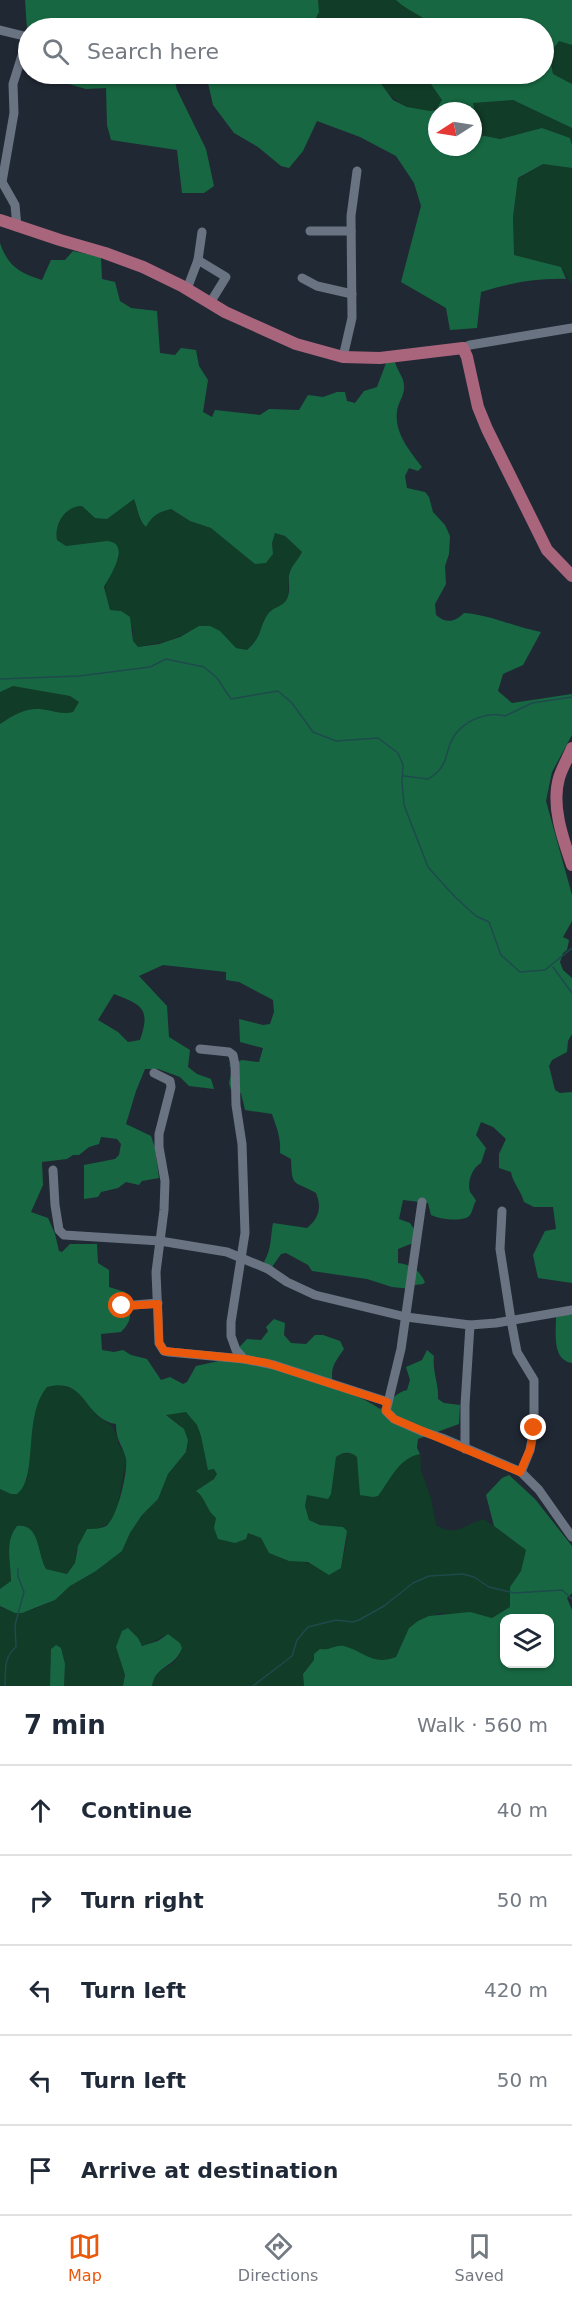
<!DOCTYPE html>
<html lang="en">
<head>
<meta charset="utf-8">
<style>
  :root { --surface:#fff; --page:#f6f6f7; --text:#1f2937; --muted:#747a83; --line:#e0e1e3; --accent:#ea580c }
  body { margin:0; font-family:"DejaVu Sans",sans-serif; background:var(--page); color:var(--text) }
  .controls { position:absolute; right:18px; bottom:18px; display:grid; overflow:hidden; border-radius:12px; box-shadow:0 2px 4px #0004 }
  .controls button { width:54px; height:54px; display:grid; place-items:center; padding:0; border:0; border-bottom:2px solid var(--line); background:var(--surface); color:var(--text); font:30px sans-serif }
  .compass { position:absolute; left:428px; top:102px; width:54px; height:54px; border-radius:50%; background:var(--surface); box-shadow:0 2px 4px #0004; rotate:258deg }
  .stop { position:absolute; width:18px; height:18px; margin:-14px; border:4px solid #ea580c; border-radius:50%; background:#fff }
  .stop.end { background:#ea580c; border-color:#fff; box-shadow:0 2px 6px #0008 }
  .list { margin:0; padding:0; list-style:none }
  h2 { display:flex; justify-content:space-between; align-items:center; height:78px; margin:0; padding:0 24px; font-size:26px }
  h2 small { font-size:20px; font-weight:400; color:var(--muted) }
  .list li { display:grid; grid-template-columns:39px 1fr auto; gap:18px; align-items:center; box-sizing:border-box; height:90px; padding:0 24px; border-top:2px solid var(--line) }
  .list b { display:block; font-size:22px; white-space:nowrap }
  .list em { font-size:20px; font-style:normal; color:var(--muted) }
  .icon { flex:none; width:33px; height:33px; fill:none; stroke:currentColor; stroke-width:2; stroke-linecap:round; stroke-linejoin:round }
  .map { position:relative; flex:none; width:572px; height:1686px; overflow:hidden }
  .search { position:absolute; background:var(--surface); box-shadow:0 2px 4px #0004; left:18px; right:18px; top:18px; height:66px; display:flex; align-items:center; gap:15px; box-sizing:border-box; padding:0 21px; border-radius:33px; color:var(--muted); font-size:22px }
  .sheet { height:528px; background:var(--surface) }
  nav { display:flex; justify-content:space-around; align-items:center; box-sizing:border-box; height:84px; border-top:2px solid var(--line); background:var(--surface); font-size:16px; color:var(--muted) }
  nav a { display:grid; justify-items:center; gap:3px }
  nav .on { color:var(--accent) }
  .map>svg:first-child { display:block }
  .green { fill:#113c27 }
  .forest { fill:#176842; fill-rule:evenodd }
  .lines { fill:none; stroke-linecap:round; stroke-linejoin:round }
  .stream { stroke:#1e4a4d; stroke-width:1.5 }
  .minor { stroke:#697381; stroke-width:9 }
  .major { stroke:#a9657c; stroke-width:12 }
  .route { stroke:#ea580c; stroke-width:8 }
</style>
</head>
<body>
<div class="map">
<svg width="572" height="1686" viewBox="0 0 572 1686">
  <rect width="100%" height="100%" fill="#202834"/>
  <!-- green -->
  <g class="green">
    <polygon points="318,0 396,0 430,23 428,28 311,28 317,17"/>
    <polygon points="559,40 572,45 572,84 553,74 549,54"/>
    <path d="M377 74H424C429 83 439 90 442 100 431 129 380 96 377 74Z"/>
    <polygon points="513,100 572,128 572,145 570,138 542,128 500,139 480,135 473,103"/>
    <polygon points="543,164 572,168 572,285 561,267 514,255 513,217 518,179"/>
    <path d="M134 498 140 520 146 527C152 516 158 512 170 509L190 521 211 528 255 563H266L273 554 272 543 275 533 285 536 302 552 289 573 288 596 282 606 263 621C261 634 257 641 247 650L236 648 189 631C173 642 156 643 138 647L133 642V629L121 611 110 610C101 582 107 582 119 557L107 541 66 546 57 540C54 524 65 506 82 506L91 514 107 519Z"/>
    <path d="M13 686 70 696 79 702 73 712C61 715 52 710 40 709 25 709 12 716 0 724V692Z"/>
    <path d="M59 1384 80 1392 97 1416 112 1426 118 1439V1444L124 1452 126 1462 116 1513 109 1523 98 1529 76 1551 75 1563 67 1574 46 1569C37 1553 39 1523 17 1526 4 1543 11 1563 11 1582L0 1589V1489L11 1494 27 1480C32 1450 26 1412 47 1387Z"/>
    <path d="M161 1411 187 1412 197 1425 201 1436 209 1470 214 1469 217 1474C213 1481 206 1486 201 1494L212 1514 216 1518 215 1523 246 1539 248 1533 261 1538 269 1553 289 1561H301L313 1565 341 1568 347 1539 326 1526 309 1520 305 1506 307 1495 331 1494 336 1457 341 1454 353 1453 357 1457 359 1473 384 1486C393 1472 403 1458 420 1454L421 1470 431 1498 436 1525C457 1538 464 1524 484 1519L526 1550 521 1571 510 1587 511 1607 492 1618 440 1613 409 1628 396 1657 385 1661 374 1659 337 1646 326 1651 306 1669 303 1674 304 1686H152C156 1667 165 1671 175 1661 178 1658 180 1652 182 1648L180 1643 168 1634 147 1645 116 1647 125 1675 123 1686H64L65 1664 61 1648 51 1661 50 1686H0V1606L3 1609 32 1610 55 1600 70 1586 96 1571 122 1551 130 1533 142 1515 158 1499 168 1474 186 1452 188 1446V1440L180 1425Z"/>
  </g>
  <!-- forest -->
  <g class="forest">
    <polygon points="25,0 318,0 319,12 311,28 28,28 28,44"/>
    <path d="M396 0H572V45L559 41 549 54 553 74 572 84V128L513 100 473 103 480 135 500 139 542 128 570 138 572 145V168L543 164 518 178 513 217 514 255 561 267 566 279C537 278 509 283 481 292L477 328 450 330 446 308 401 282 421 206 414 183 396 156 360 137 317 121 303 151 289 168 281 166 258 147 234 133 213 105 206 74H377L379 81 393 100 407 107 430 111 436 110 442 100 424 74H544V28H428L429 23C420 14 406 10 396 0ZM437 111H473V147H437Z"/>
    <polygon points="34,74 173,74 177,90 206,149 214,186 204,193 182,193 177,150 111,140 107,125 106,88 86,89"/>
    <path d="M0 243C8 266 19 273 42 280L51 260H65L73 251 101 257 102 279 115 282 120 301 131 308 157 311 160 353 175 355 181 348 196 350 199 366 208 380 203 412 212 417 215 410 260 415 269 409 299 410 308 395 323 397 337 392H345L347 401 355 403 364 391 377 387 386 363 395 362C397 371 405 378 404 388 404 396 398 403 397 411 394 433 410 451 422 467L418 471 409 468 405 476 407 488 425 492 429 497 433 512 445 525 450 536 449 554 445 566 446 584 435 604 436 615C446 624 455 622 464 613 491 615 514 627 541 632L523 665 503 674 498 691 512 703 572 694V735L552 772 546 801 572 895V921L563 937 569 940 567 950 563 953 560 962 563 970 572 978V1034L568 1041 567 1052 552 1060 549 1066 555 1090 560 1093 572 1092V1283L538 1278 533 1255 545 1231 556 1229 553 1207H534L524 1202C521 1190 513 1184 511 1172L499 1168V1154L506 1139 493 1127 481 1122 476 1135 486 1148 481 1163C472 1168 467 1182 470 1192 472 1195 475 1198 476 1201 473 1205 473 1211 470 1215 464 1223 439 1219 431 1215L428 1203 403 1200 399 1219 410 1223 414 1229 413 1243 398 1249V1263C412 1265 419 1270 425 1282L423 1284 415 1285 412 1289 392 1287 367 1279 312 1271 308 1265 286 1253 281 1254 272 1267 264 1262C272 1248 270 1239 273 1223L307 1228C319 1218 322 1208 316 1193 293 1180 292 1188 291 1159L280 1153C281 1137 277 1129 272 1114L245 1110 241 1093 231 1090 229 1083 232 1069 229 1065 242 1060 259 1062 263 1048 240 1042 239 1019 263 1025 270 1024 274 1012 273 1000 239 982 226 980V972L163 965 139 976 167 1006 169 1037 190 1050 188 1067 197 1074 211 1079 214 1089 189 1086 180 1077 158 1069H145L136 1091 126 1124 151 1136 155 1148 159 1178 142 1181 139 1185 126 1182 118 1188 101 1192 98 1197 84 1199V1165L115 1159 119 1155 121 1144 117 1139 101 1137 99 1144 89 1147 79 1155H73L67 1159 42 1162 43 1185 31 1212 48 1218 55 1234 59 1251 62 1252 70 1244H97L98 1263 109 1270V1287L125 1292C130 1310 135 1318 121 1332L101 1334 102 1350 114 1352 123 1350 131 1355 147 1359 161 1380 170 1377 183 1384 187 1382 196 1366 228 1359 247 1339 261 1340 268 1331 266 1327 274 1319 285 1323 284 1335 291 1343 306 1344 315 1335H323L340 1341 344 1349C334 1364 330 1366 333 1386 349 1394 365 1398 380 1409 389 1402 397 1392 407 1390L410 1380 406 1367 422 1360 427 1350 434 1356C432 1371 439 1384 438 1399L444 1403 460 1405 459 1424 418 1439 417 1448 420 1454C399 1458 390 1480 378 1496L373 1497 360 1495 357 1457C350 1451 343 1452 336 1457L331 1494 328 1499 307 1495 305 1506 309 1520 320 1525 343 1527 347 1531 341 1568 329 1575 308 1562 289 1561 269 1553 261 1538 248 1533 246 1539 235 1543 218 1539 214 1528 216 1518C206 1510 206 1498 196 1491L214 1479 217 1474 214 1469 208 1470 201 1436 197 1425 186 1412 166 1415 184 1429 188 1440 186 1452 168 1474 158 1499 142 1515 130 1533 122 1551 96 1571 70 1586 55 1600 22 1613H15L0 1606V1589L11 1581C11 1563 4 1542 17 1526 40 1523 37 1553 46 1569L67 1574 75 1563 78 1546 87 1529C93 1529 100 1529 106 1526 117 1519 128 1472 126 1459 123 1445 116 1442 116 1424 83 1419 87 1376 47 1387 22 1417 39 1478 17 1494H11L0 1489V724C12 716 24 708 40 709 52 710 61 715 73 712L79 702 70 696 24 688 13 686 0 692ZM134 499C138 509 138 519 146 527 152 516 158 512 171 509L190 521 211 528 255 564 266 563 273 554 272 543 275 533 285 536 302 552C299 559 292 565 290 572 287 579 291 588 288 596 285 607 274 606 268 614 258 628 264 635 247 650L236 648 220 631 210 626H199L180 637 159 644 138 647 133 641 130 617 121 611 110 610 104 587C110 576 132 543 107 541L66 546 57 540C54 524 65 506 82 506L95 518 107 519ZM114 994C142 1005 151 1008 140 1040L128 1042 118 1032 98 1020Z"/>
    <path d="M566 1315H572V1363C552 1360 556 1334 556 1317Z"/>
    <path d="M509 1475 535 1499 572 1546V1593L567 1598 572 1610V1686H304L303 1674 314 1660V1654L320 1649C329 1651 336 1644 344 1646 365 1652 373 1666 396 1657L409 1628 418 1621 429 1616 470 1612 492 1618 510 1607V1587L521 1571 526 1550 494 1526 486 1495 502 1478ZM504 1618H550V1664H504Z"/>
    <path d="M128 1628 138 1638 142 1646 158 1641 168 1634 180 1643 182 1648C174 1669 156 1664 152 1686H123L125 1675 116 1647 122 1631Z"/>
    <polygon points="56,1645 61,1648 65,1664 64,1686 50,1686 51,1649"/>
  </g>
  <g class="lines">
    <!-- stream -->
    <g class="stream">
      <polyline points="0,679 79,676 150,667 166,659 204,667 217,678 231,699 278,691 292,703 313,732 336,741 378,738 398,753 403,765 402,782 404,805 428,867 455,897 476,916 489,922 501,955 520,972 545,970 572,948"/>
      <path d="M404 776 428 779C453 765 442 748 458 731 469 719 490 711 505 716L532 703 572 697"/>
      <polyline points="553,967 572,993"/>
      <path d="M5 1686C6 1670 3 1658 16 1647L15 1625 24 1592 18 1576V1569"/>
      <polyline points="253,1686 292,1656 297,1640 308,1627 336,1620 353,1622 359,1620 384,1606 413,1583 429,1576 463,1574 474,1577 489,1587 514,1593 562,1590 572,1599"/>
    </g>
    <!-- minor -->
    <g class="minor">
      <polyline points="0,30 28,37"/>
      <polyline points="17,227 15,205 2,182 14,113 13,84 28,36"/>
      <polyline points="310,231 351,231"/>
      <polyline points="198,260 202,232"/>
      <polyline points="302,278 317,286 352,294"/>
      <polyline points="187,289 198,260 226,277 210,303"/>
      <polyline points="463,348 470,345 572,328"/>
      <polyline points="343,357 352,318 351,216 357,171"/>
      <polyline points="200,1049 229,1052 233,1055 235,1065 236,1105 242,1144 245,1233 231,1322 231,1336 236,1350 244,1359 274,1365 388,1402"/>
      <polyline points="154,1073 170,1081 171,1087 159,1134 159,1147 165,1181 164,1210 156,1272 159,1343 164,1351 169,1352 244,1359"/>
      <polyline points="53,1170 55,1205 59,1230 64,1235 160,1241 227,1252 268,1269 287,1282 315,1295 406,1317 470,1325 496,1323 572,1310"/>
      <polyline points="422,1202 401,1349 386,1411 394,1419 421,1431 442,1438 521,1472 539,1490 572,1537"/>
      <polyline points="502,1211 500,1249 511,1320 517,1352 534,1380 534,1428 530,1450 521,1472"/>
      <polyline points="122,1306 158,1303"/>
      <polyline points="465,1449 465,1405 470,1325"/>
    </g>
    <!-- major -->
    <g class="major">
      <polyline points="0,220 60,240 105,253 143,267 182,286 225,312 296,344 343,357 380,358 463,348 467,357 478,407 487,429 547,550 572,576"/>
      <path d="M572 748C568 758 562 768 559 778 551 806 563 839 572 865"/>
    </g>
  </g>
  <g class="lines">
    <!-- route -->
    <polyline class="route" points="122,1306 158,1304 159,1343 164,1351 244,1359 267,1363 387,1402 386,1411 394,1419 520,1472 530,1450 534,1428"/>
  </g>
</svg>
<div class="controls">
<button><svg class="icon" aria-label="layers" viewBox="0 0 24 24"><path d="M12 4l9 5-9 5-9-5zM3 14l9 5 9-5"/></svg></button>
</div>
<svg class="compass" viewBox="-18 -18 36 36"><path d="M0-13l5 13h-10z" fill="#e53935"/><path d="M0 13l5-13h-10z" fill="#747a83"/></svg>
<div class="stop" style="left:122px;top:1306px"></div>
<div class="stop end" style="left:534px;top:1428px"></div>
<div class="search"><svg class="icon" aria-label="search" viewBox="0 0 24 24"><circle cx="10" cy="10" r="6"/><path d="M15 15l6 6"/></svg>Search here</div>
</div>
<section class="sheet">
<h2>7 min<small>Walk · 560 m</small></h2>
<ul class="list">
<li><svg class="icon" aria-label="ahead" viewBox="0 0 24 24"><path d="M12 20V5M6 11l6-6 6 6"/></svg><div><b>Continue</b></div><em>40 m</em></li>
<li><svg class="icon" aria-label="right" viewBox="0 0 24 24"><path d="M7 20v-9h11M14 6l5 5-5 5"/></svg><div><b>Turn right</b></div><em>50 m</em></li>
<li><svg class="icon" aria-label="left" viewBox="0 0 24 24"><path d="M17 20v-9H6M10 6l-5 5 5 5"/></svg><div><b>Turn left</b></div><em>420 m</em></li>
<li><svg class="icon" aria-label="left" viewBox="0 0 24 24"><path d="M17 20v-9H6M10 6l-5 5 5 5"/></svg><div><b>Turn left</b></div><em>50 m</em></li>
<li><svg class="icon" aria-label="arrive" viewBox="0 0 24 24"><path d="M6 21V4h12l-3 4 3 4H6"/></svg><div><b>Arrive at destination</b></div></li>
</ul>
</section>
<nav>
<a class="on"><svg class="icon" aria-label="map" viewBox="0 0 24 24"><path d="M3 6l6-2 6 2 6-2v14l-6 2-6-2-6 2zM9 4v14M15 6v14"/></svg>Map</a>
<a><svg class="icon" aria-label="directions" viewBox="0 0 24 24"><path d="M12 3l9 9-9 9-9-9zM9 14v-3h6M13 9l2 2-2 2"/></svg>Directions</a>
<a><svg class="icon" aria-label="saved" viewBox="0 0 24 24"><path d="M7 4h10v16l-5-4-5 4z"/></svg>Saved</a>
</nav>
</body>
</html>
